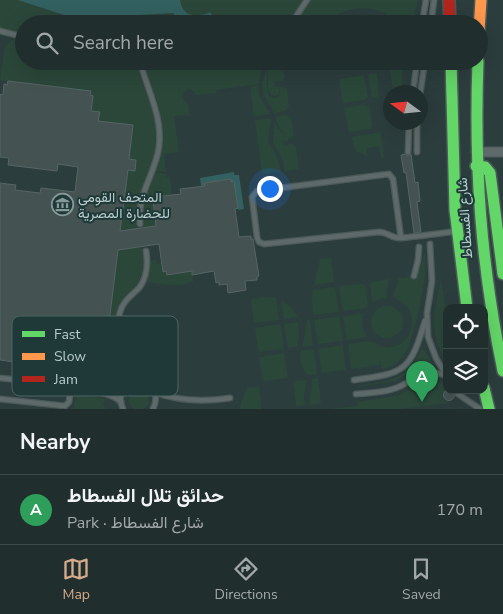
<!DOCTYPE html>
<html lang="en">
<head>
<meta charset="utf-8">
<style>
  :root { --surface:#212e2e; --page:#293636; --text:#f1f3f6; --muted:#a2a8aa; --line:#3e4a4a; --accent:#d6ab8b }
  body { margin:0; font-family:"Nunito Sans",Vazirmatn,sans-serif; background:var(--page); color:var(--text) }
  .controls { position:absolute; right:15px; bottom:15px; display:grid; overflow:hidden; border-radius:10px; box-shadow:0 5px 20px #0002 }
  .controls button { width:45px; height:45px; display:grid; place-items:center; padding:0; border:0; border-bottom:1px solid var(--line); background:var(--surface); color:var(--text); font:25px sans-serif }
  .compass { position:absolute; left:383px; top:85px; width:45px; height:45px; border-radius:50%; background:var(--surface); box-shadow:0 5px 20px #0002; rotate:285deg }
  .you { position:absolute; left:269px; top:188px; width:18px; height:18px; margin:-12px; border:4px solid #fff; border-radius:50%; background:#1a73e8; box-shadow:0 0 0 8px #1a73e833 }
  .badge { display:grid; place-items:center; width:32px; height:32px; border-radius:50%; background:var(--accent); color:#fff; font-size:16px; font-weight:700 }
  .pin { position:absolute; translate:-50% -41px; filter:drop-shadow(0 1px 2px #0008) }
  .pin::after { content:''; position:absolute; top:26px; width:18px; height:15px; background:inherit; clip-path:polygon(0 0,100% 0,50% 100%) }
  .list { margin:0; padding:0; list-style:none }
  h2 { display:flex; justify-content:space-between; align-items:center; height:65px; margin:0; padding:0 20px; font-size:21px }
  h2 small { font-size:16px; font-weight:400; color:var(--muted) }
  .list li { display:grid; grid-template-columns:32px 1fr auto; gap:15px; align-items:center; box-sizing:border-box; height:70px; padding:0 20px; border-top:1px solid var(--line) }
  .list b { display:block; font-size:19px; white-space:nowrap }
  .list p { margin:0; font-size:16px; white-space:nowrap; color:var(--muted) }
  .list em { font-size:16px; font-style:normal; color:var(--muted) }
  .icon { flex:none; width:28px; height:28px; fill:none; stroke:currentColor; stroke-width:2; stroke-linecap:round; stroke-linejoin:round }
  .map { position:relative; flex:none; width:503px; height:409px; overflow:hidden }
  .search { position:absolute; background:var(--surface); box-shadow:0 5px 20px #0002; left:15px; right:15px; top:15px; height:55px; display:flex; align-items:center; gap:12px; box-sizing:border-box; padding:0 18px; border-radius:28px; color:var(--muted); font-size:19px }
  .sheet { height:135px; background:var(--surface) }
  nav { display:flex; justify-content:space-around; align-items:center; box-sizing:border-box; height:70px; border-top:1px solid var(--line); background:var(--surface); font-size:14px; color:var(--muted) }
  nav a { display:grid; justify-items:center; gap:2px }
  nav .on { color:var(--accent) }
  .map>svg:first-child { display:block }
  .green { fill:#2b473a }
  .water { fill:#336060 }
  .building { fill:#455252; stroke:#556464 }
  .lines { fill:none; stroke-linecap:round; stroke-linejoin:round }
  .lane-casing { stroke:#4c5959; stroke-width:7 }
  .street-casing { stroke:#4c5959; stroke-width:11 }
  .fast-casing { stroke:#4c5959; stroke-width:14 }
  .slow-casing { stroke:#4c5959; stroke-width:14 }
  .jam-casing { stroke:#4c5959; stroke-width:14 }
  .lane { stroke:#5e6a6a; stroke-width:4.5 }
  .street { stroke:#5e6a6a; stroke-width:9 }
  .fast { stroke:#63d668; stroke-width:11 }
  .slow { stroke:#ff974d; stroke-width:11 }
  .jam { stroke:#b3261e; stroke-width:11 }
  .labels { text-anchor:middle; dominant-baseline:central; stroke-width:4; stroke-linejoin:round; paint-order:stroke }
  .poi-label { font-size:14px; fill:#b8cccc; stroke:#1f3838; text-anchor:start }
  .street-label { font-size:14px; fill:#b8cccc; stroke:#1f3838 }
  .key { fill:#1f3838; stroke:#4d6464; stroke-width:1 }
  .key-label { font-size:14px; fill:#b8cccc }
</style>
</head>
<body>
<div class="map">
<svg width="503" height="409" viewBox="0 0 503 409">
  <rect width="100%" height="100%" fill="#2c3d3d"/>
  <!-- green -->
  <g class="green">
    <path d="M0 0H418L412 24H398L397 21C375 4 345 3 326 24H24V61H244V63L248 61H262V69L258 84 216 90V93L196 95 192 90 189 89 184 92 182 97 185 102 188 103 190 115 174 116 179 152 164 154 166 172 156 171C163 147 165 124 157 100 153 90 147 81 147 70H140C143 97 159 112 157 142 155 175 133 191 138 229L120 231 128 170 135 171 136 160 129 159 133 125 98 121 100 112 91 111 93 96 90 95 91 91 0 80 5 47 8 43 15 39 0 35Z"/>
    <polygon points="373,15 386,18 386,24 361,24 360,17"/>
    <polygon points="268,61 291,61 291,67 283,68 285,78 282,81 274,82 275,87 280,86 279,94 275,96 271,95 268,90"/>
    <polygon points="389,61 403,61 402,92 393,92"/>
    <path d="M267 70V90L269 96 274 98 279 97 281 86 287 89 289 107 285 111 274 113C266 92 256 96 267 70Z"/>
    <polygon points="377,73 379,98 372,97 368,74"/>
    <polygon points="364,75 368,97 365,100 343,103 339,79"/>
    <polygon points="258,85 259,95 270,114 254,116 250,87"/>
    <polygon points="365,105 369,108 372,126 369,129 349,132 344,108"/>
    <polygon points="286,115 291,118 294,136 290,139 280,129 275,117"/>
    <polygon points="271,118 268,141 278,159 281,172 262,174 255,120"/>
    <polygon points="274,120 278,129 287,136 289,141 283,141 283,145 291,144 296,147 299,169 285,171 282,158 273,142"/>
    <polygon points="381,132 384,157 381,157 379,146 367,148 367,156 356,151 351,137"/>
    <path d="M155 172 166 174V177L170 176 172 195 156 197V201L153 202 156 226 144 228C141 205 145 193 155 172Z"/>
    <polygon points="142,247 144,259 143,271 137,284 127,294 118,306 115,320 116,335 107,340 118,250"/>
    <path d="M425 251C427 278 421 302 414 329 411 339 409 350 402 358 397 364 390 367 382 369L379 357 380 365 351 369 348 344C354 344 365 340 371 342 376 343 380 346 386 347 401 349 413 335 412 320 411 308 403 302 393 297L399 278H406L409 275 417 278Z"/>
    <polygon points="331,258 334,282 314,285 320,259"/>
    <polygon points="156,260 157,264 162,263 163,271 166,271 167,275 192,271 193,282 188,282 188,284 165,285 147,282 146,280 150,261"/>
    <polygon points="390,279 387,289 386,297 372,302 370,285 372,282"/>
    <path d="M441 280 447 315V361C427 335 435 309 441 280Z"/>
    <polygon points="362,284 366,286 368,305 366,308 343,311 339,286"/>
    <polygon points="335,287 339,312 313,315 312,300 313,290"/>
    <polygon points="263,297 276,298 279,320 254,323 251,300"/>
    <polygon points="281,300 291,307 298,317 284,319"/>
    <circle cx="387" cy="322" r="16"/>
    <polygon points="363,313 362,326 367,337 347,340 343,316"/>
    <polygon points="339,316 343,341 318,344 314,320"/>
    <polygon points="307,320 310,320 313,345 302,347"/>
    <polygon points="298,322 299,334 297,347 288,348 284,324"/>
    <polygon points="280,324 284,349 259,352 255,328"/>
    <polygon points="343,345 346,370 322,373 318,349"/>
    <path d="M422 348 432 362 419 365 396 381 357 387V386C391 380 406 382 422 348Z"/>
    <path d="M314 349 317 374 309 375C300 367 299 363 301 351Z"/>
    <polygon points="284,353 288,378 263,381 259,357"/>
    <path d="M318 378 321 403 310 405C308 396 313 388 312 379Z"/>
    <path d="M427 379C436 380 443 381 447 390L443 394 444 397 449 403 399 409H328L357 406V402L397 396Z"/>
    <polygon points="307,380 304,396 305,405 296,406 293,381"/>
    <polygon points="259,387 262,409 240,409 241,402 247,388"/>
    <circle cx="139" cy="400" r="10"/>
    <polygon points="77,395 108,399 105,400 103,405 106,409 109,409 73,409"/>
  </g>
  <!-- water -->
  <g class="water">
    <path d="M18 0H180C182 17 197 18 210 12L212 15C200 19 181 24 173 13L90 18 64 15Z"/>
    <polygon points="234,172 234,175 239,175 244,209 238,210 234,181 231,182 230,179 204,183 205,186 201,186 200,178"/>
  </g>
  <!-- building -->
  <g class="building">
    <polygon points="8,81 91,91 90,95 93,96 91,111 100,112 98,121 133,125 129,159 136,160 135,171 128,170 120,231 156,226 153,201 156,201 156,197 181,194 180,189 205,186 204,183 231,179 231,182 234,181 238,208 235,209 239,237 251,236 251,239 253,239 259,276 257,277 257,280 245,281 246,290 228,293 227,284 219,285 219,282 216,283 214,271 192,275 192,271 167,275 166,271 163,272 159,244 118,250 108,331 41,323 36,365 0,360 0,183 16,185 15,190 40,193 41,188 75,192 78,167 58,164 57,171 8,165 9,158 0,157 0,94 3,95 4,84 7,85"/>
    <polygon points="405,154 407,156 411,154 415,183 418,182 420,201 417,202 421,232 414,233 406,172 404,173 401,155"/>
    <circle cx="449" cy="395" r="5.5"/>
  </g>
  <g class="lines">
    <defs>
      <g id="lane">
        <polyline points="291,24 307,0"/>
        <polyline points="422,24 426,0"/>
        <polyline points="431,24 434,0"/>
        <polyline points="0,31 24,37"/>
        <polyline points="87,61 104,65 141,61"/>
        <path d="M140 61C147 90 163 116 159 147 155 175 137 193 140 224"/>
        <polyline points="413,92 417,61"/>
        <polyline points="420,95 425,61"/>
        <polyline points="417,122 417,152"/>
        <polyline points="408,152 409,122"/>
        <path d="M401 238 393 179 389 174 257 191 252 197 257 237 259 242 264 244 379 232C388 232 392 239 401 238 419 236 438 234 456 231"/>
        <polyline points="430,244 432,281 427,313 428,337 436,358 447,377"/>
        <polyline points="414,276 418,260 419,247"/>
        <polyline points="43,347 58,349 62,352 60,385"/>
        <path d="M0 378 91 388C102 383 116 387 128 385"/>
        <path d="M354 380C405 373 410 372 425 321"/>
        <polyline points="83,387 89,340 92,337 102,337"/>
        <path d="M91 388 94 371 96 367 121 370 128 365C129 346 114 331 120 312 123 301 131 296 139 288 147 278 148 263 146 251"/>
        <path d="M91 388C100 394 112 393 121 402"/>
        <polyline points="456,390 458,394 480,409"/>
        <path d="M154 392C178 401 204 402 230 398"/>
        <path d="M356 394C368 393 381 393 393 389 417 382 415 367 445 375"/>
        <polyline points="0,399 65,406 69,402 71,386"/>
        <path d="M123 409C108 375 169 374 153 409"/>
      </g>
      <polyline id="street" points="476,152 503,152"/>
      <g id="fast">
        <polyline points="451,61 455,210 467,308"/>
        <path d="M478 61C474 169 481 265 503 371"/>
        <polyline points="476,166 485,167 490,173 503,274"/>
        <polyline points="484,388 489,409"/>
      </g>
      <polyline id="slow" points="479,31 481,0"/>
      <polyline id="jam" points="449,0 450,24"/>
    </defs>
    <!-- lane casing -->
    <use href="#lane" class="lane-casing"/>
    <!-- street casing -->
    <use href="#street" class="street-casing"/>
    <!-- fast casing -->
    <use href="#fast" class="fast-casing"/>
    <!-- slow casing -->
    <use href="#slow" class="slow-casing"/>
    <!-- jam casing -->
    <use href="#jam" class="jam-casing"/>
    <!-- lane -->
    <use href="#lane" class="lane"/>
    <!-- street -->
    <use href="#street" class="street"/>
    <!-- fast -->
    <use href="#fast" class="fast"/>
    <!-- slow -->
    <use href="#slow" class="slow"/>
    <!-- jam -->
    <use href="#jam" class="jam"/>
  </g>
  <!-- icons -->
  <defs>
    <symbol id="museum-ring" viewBox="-11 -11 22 22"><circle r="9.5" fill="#1f3838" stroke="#879a9a" stroke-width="1.5"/><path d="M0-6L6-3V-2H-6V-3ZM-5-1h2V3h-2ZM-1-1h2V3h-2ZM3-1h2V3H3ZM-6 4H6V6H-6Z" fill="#879a9a"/></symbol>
  </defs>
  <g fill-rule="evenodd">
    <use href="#museum-ring" x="50" y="192" width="25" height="25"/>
  </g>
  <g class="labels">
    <!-- poi labels -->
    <g class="poi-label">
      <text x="78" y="197">المتحف القومى<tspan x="78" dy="16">للحضارة المصرية</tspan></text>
    </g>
    <!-- street labels -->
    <g class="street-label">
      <text transform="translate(465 218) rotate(-94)">شارع الفسطاط</text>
    </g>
  </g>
  <!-- legend -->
  <rect x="12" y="316" width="166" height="80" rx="8" class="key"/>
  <rect x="22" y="331" width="23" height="6" fill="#63d668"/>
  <rect x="22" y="353" width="23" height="7" fill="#ff974d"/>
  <rect x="22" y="376" width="23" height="6" fill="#b3261e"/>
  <g class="key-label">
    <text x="54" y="339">Fast</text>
    <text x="54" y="361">Slow</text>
    <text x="54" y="384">Jam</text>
  </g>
</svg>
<div class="controls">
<button><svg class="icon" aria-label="locate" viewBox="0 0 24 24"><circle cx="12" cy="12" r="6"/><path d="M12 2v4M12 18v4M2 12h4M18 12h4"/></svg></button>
<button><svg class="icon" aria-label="layers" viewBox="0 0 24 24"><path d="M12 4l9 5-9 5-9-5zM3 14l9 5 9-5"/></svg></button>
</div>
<svg class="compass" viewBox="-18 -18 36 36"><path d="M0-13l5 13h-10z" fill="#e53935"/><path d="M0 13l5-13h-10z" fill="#a2a8aa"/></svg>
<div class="you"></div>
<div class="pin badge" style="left:422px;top:402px;background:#2e9e5b">A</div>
<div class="search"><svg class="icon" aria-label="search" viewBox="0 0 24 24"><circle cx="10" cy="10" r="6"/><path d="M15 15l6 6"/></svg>Search here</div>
</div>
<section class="sheet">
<h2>Nearby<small></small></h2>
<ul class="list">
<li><span class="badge" style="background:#2e9e5b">A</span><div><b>حدائق تلال الفسطاط</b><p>Park · شارع الفسطاط</p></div><em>170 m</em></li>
</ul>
</section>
<nav>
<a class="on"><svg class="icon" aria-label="map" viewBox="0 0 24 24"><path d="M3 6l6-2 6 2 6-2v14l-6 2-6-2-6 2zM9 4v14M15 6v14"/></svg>Map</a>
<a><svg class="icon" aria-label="directions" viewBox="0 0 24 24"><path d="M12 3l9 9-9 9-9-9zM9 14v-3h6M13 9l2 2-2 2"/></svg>Directions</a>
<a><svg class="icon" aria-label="saved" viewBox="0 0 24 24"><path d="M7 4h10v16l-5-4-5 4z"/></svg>Saved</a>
</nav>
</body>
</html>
